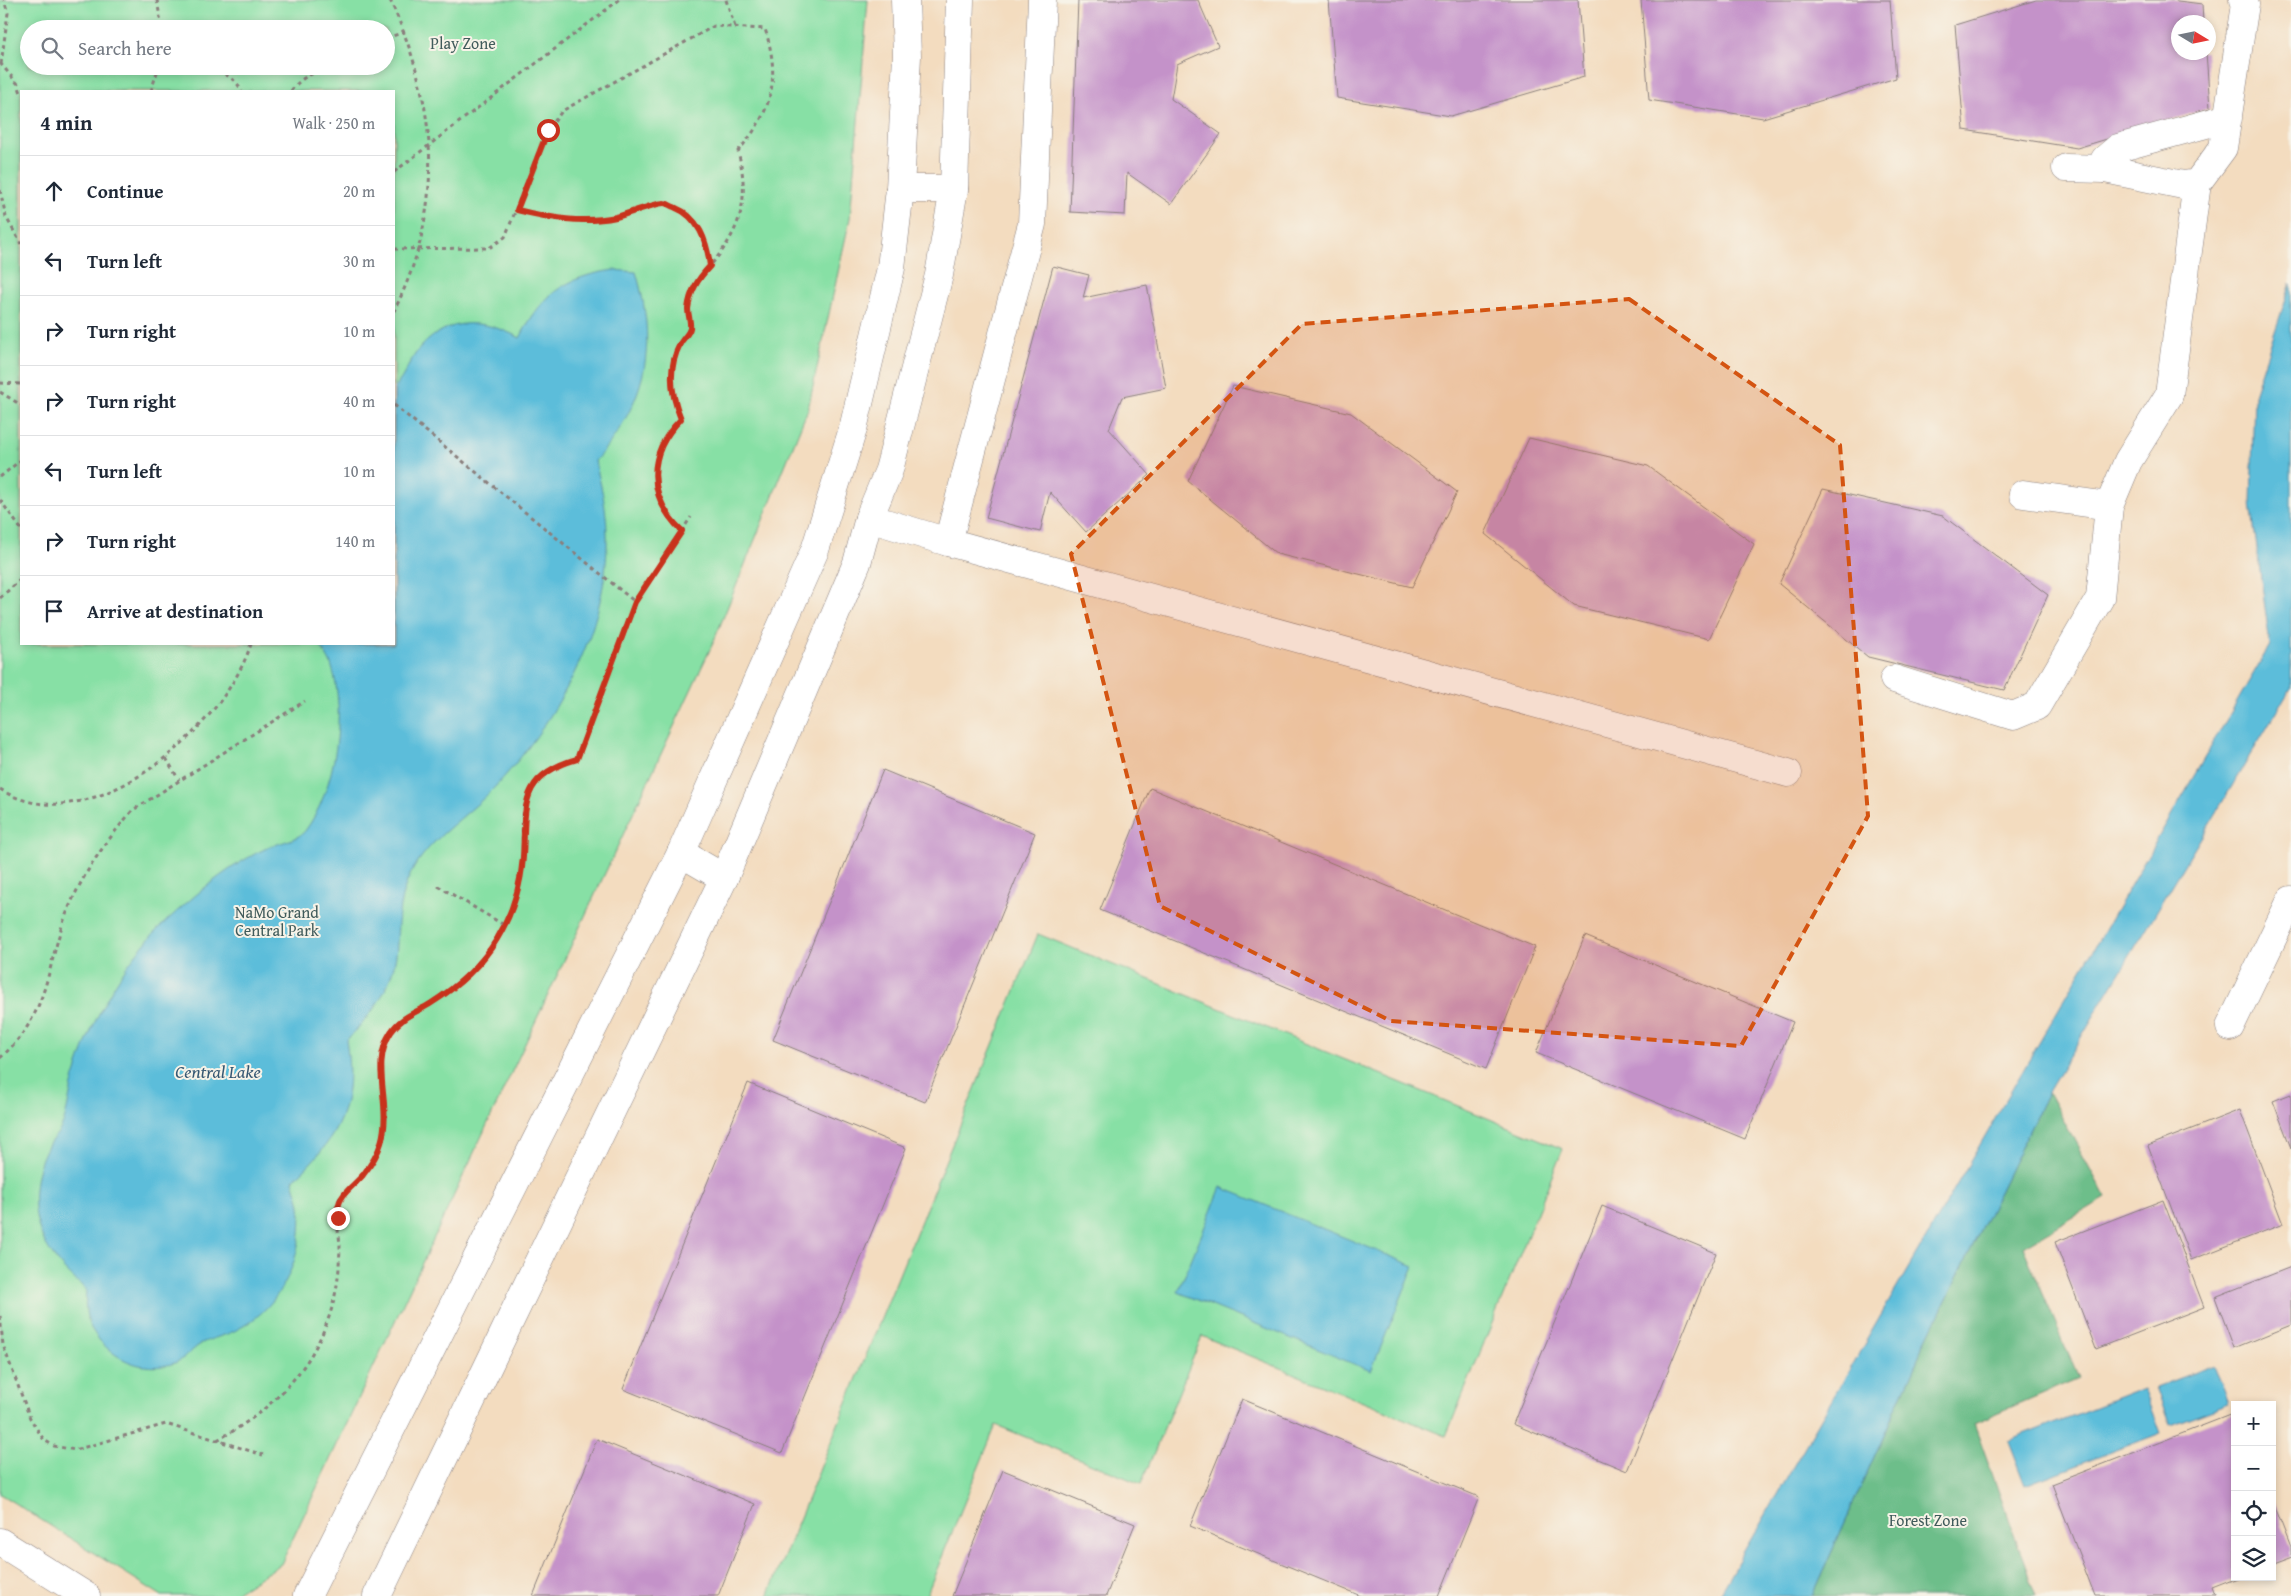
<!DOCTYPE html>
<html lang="en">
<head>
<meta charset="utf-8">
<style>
  :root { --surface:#fff; --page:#f2f2f3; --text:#1f2937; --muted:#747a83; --line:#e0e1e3 }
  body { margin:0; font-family:"Gentium Book Plus",serif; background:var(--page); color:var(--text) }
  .controls { position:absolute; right:15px; bottom:15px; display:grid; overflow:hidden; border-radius:0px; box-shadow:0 2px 8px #0003 }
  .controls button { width:45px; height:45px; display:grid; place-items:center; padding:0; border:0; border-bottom:1px solid var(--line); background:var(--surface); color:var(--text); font:25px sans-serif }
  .compass { position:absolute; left:2171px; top:15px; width:45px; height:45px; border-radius:50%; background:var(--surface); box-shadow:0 2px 8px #0003; rotate:100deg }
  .stop { position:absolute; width:15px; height:15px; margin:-11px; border:4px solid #c8321e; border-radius:50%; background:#fff }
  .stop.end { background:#c8321e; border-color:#fff; box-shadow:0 1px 5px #0008 }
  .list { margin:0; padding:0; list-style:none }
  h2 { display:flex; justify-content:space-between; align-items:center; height:65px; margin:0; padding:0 20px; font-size:21px }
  h2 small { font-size:16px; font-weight:400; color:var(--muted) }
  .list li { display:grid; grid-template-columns:32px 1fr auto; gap:15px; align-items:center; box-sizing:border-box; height:70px; padding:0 20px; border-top:1px solid var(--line) }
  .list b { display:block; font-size:19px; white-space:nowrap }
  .list em { font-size:16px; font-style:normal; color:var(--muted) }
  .icon { flex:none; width:28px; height:28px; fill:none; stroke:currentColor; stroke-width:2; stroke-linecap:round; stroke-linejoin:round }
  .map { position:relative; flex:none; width:2291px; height:1596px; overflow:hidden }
  .search { position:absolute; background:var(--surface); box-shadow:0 2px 8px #0003; left:20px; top:20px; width:375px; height:55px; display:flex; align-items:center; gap:12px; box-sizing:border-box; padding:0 18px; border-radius:28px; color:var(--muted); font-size:19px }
  .panel { position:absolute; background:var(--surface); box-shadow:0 2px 8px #0003; left:20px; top:90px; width:375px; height:555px; border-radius:0px }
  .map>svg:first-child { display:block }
  .green { fill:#87e0a5; stroke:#548170; fill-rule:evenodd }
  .forest { fill:#6dbe8a; stroke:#487062 }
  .water { fill:#5cbdda; stroke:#3f708a }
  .building { fill:#c492c9 }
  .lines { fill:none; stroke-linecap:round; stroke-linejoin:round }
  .minor-casing { stroke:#8a7f7d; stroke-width:29 }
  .path { stroke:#8a7f7d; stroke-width:3; stroke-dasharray:4 4; stroke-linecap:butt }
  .minor { stroke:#fff; stroke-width:28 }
  .route { stroke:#c8321e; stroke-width:6 }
  .marked { fill:#d45411; fill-opacity:0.2; stroke:#d45411; stroke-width:4; stroke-dasharray:10 6; stroke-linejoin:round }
  .labels { text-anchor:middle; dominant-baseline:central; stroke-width:4; stroke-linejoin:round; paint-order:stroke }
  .park-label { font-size:16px; fill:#405b5b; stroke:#f7f3e8 }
  .water-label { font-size:18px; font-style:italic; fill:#365873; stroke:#f7f3e8 }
</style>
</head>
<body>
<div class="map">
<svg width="2291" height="1596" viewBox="0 0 2291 1596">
  <rect width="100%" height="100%" fill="#f7f3e8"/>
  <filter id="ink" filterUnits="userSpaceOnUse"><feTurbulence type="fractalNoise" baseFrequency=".02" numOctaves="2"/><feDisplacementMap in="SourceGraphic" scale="10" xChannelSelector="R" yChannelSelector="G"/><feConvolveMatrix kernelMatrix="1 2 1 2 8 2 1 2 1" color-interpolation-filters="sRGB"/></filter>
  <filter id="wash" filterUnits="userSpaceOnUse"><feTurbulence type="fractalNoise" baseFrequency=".0096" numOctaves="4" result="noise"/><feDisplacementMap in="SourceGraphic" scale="20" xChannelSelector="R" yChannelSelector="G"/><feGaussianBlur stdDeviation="1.12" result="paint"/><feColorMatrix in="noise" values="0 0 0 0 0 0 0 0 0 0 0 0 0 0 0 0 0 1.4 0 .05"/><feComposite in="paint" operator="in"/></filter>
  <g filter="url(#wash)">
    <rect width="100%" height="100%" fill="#f3dcbf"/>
    <!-- green -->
    <g class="green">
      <path d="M0 0H868L850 218 808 409 713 643 281 1564 230 1596H162L0 1494ZM29 29H386V66H29ZM21 91H394V644H21Z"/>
      <polygon points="1038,934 1563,1149 1446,1436 1202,1336 1141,1484 996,1425 926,1596 768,1596"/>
    </g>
    <!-- forest -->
    <polygon class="forest" points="2048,1092 2106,1198 2023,1247 2079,1378 1974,1423 2036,1596 1812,1596 1924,1345"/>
    <!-- water -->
    <g class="water">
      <path d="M614 270 636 272C658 348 647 401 595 461 601 485 607 509 607 535 609 630 556 723 492 790 465 818 429 839 411 873 399 896 398 918 397 943 396 983 374 1013 346 1040 356 1103 340 1138 293 1180 295 1189 299 1197 300 1206 305 1254 283 1305 240 1328 228 1335 216 1337 204 1342 194 1347 187 1357 177 1362 143 1376 106 1357 90 1326 85 1314 85 1302 86 1289 60 1268 38 1243 35 1208 33 1187 38 1162 49 1144 53 1138 58 1134 61 1128 68 1115 70 1086 76 1071 94 1013 127 955 173 915 202 889 233 863 269 847 279 843 299 839 305 831 336 790 347 712 331 664 328 657 323 650 319 644H394V388C406 376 409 359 421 347 450 315 486 320 520 338 542 294 565 277 614 270Z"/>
      <polygon points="2291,283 2291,688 2048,1092 1924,1345 1812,1596 1718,1596 2270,645 2251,504 2254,395"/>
      <polygon points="1221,1187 1414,1266 1371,1371 1178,1292"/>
      <polygon points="2214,1365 2229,1403 2170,1425 2156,1387"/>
      <polygon points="2144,1388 2161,1433 2025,1485 2008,1441"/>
    </g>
    <g id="blocks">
      <!-- building -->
      <g class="building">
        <polygon points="1078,0 1198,0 1218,46 1177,64 1171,99 1221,134 1171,204 1127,173 1125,215 1070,212"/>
        <polygon points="1329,0 1578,0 1584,77 1451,116 1337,98"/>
        <polygon points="1641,0 1890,0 1896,78 1763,118 1649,100"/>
        <polygon points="2036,0 2170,0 2202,4 2203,22 2178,22 2178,52 2206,52 2210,108 2077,148 1964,130 1955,25"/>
        <polygon points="1053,266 1089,275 1083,298 1147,285 1166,388 1122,397 1109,429 1150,475 1086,532 1050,492 1040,532 986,518"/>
        <polygon points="1233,386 1351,413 1457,492 1412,587 1277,554 1188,481"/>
        <polygon points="1529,438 1648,466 1754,544 1709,639 1574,606 1485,534"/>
        <polygon points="1823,489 1943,516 2048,595 2004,690 1868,657 1779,584"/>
        <polygon points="883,770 1035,833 925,1102 773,1040"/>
        <polygon points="1150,788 1535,947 1486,1069 1100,910"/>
        <polygon points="1585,936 1793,1022 1745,1139 1536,1053"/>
        <polygon points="748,1083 906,1148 782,1453 623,1389"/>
        <polygon points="2291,1094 2291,1148 2273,1101"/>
        <polygon points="2240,1110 2283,1224 2191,1260 2148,1146"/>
        <polygon points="2163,1200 2204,1307 2096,1349 2055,1242"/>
        <polygon points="1602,1206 1716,1253 1627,1471 1513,1424"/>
        <polygon points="2291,1267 2291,1325 2234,1348 2215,1297"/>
        <polygon points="1242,1399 1479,1497 1439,1596 1361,1596 1190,1526"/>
        <polygon points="2235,1413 2235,1577 2241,1577 2213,1588 2216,1596 2095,1596 2052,1484"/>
        <polygon points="597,1439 755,1504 718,1596 533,1596"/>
        <polygon points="1003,1470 1135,1524 1106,1596 952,1596"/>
        <polygon points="2272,1499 2291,1548 2291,1558 2272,1565"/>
      </g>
    </g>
  </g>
  <g filter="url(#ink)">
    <use href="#blocks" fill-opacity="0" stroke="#8a7f7d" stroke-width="1"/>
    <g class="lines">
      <defs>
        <g id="minor">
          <polyline points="1042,0 1032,224 948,542 1788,773"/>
          <polyline points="2228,118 2118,148 2105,159 2105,169 2183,185 2197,183 2223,148 2245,4 2243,0"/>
          <polyline points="2066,168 2105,169"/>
          <polyline points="900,189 954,189"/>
          <polyline points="2023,494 2109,506"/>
          <polyline points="869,518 948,542"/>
          <polyline points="1894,679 2013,716 2037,706 2100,598 2109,506 2128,461 2169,395 2197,183"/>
          <polyline points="681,853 724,878"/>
          <polyline points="2230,1027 2291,900"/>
          <polyline points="0,1542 86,1596"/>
          <polyline points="307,1596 681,853 815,550 853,429 891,268 900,189 907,56 905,0"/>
          <polyline points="377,1596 724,878 857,563 869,518 889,470 939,275 954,189 960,0"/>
        </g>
      </defs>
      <!-- minor casing -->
      <use href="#minor" class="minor-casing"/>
      <!-- path -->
      <g class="path">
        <polyline points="157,0 162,29"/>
        <path d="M390 0C438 104 446 207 394 311"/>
        <polyline points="726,0 735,27"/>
        <polyline points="386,38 405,32"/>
        <polyline points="0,63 18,84 21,93"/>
        <polyline points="1,64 8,13 4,0"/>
        <path d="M194 66C214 70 232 72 242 91"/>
        <polyline points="151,91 159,66"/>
        <path d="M291 91C299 79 313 71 328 70 334 69 338 71 343 66"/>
        <polyline points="394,172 619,0"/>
        <polyline points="0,190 6,217 21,244"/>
        <path d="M517 210C549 218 583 224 616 217 627 214 656 203 664 203 667 203 671 206 674 207 699 217 707 241 710 266 698 279 690 291 688 309 688 315 691 322 690 328 689 334 682 339 680 344 667 369 671 395 681 419 646 454 647 497 682 531"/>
        <path d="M394 249 489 248 505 237 548 130 562 111 714 26 765 29C781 78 772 113 738 151 750 199 742 229 710 266"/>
        <polyline points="0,383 21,384"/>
        <polyline points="0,392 21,405"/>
        <polyline points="394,405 635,602"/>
        <polyline points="0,477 21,460"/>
        <polyline points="0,500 21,529"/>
        <polyline points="0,598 21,579"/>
        <polyline points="166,758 179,780"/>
        <path d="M0 789C89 847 225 727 251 644"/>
        <polyline points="438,886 504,925"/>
        <path d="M0 1058C47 1016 45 977 63 923 78 880 104 843 133 810L305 701"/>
        <polyline points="0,1316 3,1345 30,1418 44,1440 54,1446 75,1450 166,1424 263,1455"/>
        <path d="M217 1440C284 1405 333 1346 339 1268 339 1261 340 1254 340 1247 340 1234 333 1215 338 1202 342 1193 349 1190 355 1184 370 1168 382 1148 385 1125 388 1099 375 1072 384 1047 394 1016 424 1010 448 992 475 971 496 945 510 914 517 897 522 876 523 857 524 842 521 826 524 811 529 782 550 767 577 759L635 602 691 517"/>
      </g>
      <!-- minor -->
      <use href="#minor" class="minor"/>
    </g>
  </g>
  <g class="lines" filter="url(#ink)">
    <!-- route -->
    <path class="route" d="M338 1218C335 1196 350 1190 363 1175 370 1166 378 1154 381 1143 393 1104 369 1065 391 1032 401 1017 415 1013 430 1004 457 987 481 966 497 939 512 914 521 885 523 857 526 806 518 776 577 759L635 602 682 531C647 497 646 454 681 419 671 395 667 369 680 344 682 339 689 334 690 328 691 322 688 315 688 309 690 291 698 279 710 266 707 241 699 217 674 207 671 206 667 203 664 203 656 203 627 214 616 217 583 224 549 218 517 210L548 130"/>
  </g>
  <!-- marked area -->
  <path class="marked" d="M1629 299 1840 445 1868 816 1741 1046 1391 1021 1160 906 1071 554 1302 324Z"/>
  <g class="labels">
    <!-- park labels -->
    <g class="park-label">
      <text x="463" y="43">Play Zone</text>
      <text x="277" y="912">NaMo Grand<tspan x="277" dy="18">Central Park</tspan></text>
      <text x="1928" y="1520">Forest Zone</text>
    </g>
    <!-- water labels -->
    <g class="water-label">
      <text x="218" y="1071">Central Lake</text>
    </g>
  </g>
</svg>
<div class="controls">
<button>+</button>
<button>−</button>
<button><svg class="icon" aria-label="locate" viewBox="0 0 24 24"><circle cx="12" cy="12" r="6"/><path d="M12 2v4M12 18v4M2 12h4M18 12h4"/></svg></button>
<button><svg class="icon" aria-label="layers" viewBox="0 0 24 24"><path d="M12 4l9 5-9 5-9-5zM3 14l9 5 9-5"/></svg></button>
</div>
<svg class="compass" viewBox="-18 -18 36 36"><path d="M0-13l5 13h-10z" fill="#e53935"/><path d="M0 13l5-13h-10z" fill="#747a83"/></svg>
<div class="stop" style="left:548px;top:130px"></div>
<div class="stop end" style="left:338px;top:1218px"></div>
<div class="search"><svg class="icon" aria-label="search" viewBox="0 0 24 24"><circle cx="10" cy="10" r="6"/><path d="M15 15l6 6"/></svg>Search here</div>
<section class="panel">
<h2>4 min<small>Walk · 250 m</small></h2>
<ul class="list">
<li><svg class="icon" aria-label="ahead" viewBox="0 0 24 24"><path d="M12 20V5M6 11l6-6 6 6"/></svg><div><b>Continue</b></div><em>20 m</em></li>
<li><svg class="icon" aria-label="left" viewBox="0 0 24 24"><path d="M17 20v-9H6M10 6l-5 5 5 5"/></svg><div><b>Turn left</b></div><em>30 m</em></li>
<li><svg class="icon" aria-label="right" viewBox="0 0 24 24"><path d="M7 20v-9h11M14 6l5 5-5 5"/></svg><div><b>Turn right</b></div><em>10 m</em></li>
<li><svg class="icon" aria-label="right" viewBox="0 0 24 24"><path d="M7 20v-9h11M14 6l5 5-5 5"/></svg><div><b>Turn right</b></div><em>40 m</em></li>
<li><svg class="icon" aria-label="left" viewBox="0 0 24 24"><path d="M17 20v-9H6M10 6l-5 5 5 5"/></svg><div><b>Turn left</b></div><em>10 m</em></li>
<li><svg class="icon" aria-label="right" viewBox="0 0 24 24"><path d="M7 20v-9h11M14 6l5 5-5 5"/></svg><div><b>Turn right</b></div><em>140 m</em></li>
<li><svg class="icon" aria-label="arrive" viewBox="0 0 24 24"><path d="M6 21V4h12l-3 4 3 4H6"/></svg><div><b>Arrive at destination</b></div></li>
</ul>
</section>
</div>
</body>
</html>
